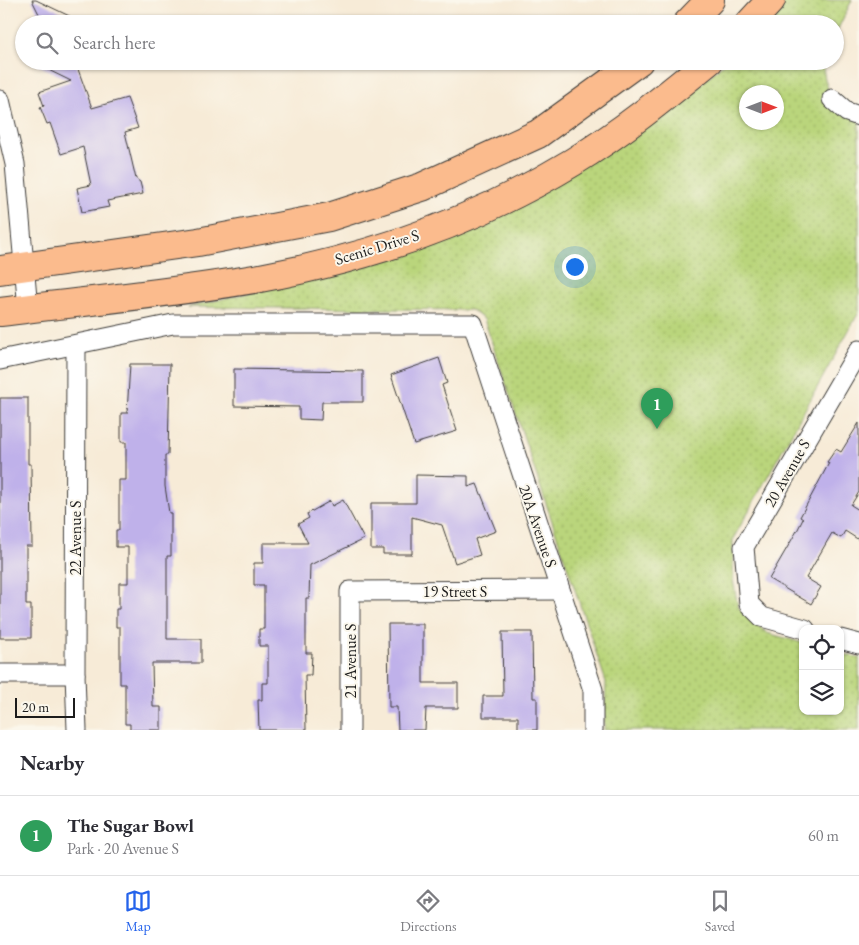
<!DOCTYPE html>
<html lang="en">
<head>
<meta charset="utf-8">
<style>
  :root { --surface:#fff; --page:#f2f2f3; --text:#2b2b33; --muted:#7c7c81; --line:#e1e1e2; --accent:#2563eb }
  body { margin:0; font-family:"EB Garamond",serif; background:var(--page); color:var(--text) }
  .controls { position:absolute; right:15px; bottom:15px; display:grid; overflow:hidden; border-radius:10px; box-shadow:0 1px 4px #0004 }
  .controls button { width:45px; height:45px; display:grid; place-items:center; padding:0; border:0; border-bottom:1px solid var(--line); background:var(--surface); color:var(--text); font:25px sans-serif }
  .compass { position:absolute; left:739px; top:85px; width:45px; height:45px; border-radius:50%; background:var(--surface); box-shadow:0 1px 4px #0004; rotate:90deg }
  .scale { position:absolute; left:15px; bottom:12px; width:60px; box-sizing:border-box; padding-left:5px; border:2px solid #1c1c1c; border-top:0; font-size:14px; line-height:18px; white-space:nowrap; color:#1c1c1c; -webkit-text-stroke:4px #fbf7ec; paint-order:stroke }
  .you { position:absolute; left:574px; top:266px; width:18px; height:18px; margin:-12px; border:4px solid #fff; border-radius:50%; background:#1a73e8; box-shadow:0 0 0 8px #1a73e833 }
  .badge { display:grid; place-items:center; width:32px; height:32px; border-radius:50%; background:var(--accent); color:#fff; font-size:16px; font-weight:700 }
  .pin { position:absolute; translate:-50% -41px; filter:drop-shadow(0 1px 2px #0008) }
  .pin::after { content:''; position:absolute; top:26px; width:18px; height:15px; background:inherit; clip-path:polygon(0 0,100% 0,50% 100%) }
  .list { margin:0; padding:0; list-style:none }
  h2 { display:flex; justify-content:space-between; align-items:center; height:65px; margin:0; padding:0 20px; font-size:21px }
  h2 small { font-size:16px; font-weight:400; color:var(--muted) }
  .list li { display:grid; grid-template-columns:32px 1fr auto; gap:15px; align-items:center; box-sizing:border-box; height:80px; padding:0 20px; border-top:1px solid var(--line) }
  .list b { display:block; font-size:19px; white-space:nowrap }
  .list p { margin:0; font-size:16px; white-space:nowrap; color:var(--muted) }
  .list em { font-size:16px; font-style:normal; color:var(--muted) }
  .icon { flex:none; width:28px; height:28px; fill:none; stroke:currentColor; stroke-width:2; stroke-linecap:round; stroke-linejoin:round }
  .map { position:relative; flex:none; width:859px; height:730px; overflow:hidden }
  .search { position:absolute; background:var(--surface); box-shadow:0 1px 4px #0004; left:15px; right:15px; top:15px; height:55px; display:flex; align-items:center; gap:12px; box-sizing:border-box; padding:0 18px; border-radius:28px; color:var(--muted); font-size:19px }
  .sheet { height:145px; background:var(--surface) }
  nav { display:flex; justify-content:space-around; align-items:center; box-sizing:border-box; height:70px; border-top:1px solid var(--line); background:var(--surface); font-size:14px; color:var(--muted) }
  nav a { display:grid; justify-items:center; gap:2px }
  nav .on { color:var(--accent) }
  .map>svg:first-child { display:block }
  .park { fill:url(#park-dots); stroke:#6b784c; fill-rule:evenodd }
  .building { fill:#bfb1ea }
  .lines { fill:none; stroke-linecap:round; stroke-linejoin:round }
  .minor-casing { stroke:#3d3b38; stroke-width:21 }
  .primary-casing { stroke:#3d3b38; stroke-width:30 }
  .minor { stroke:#fff; stroke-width:19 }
  .primary { stroke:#fbbb8d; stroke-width:28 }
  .labels { text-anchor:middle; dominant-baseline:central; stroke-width:4; stroke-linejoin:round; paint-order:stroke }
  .street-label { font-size:16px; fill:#1c1c1c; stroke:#fbf7ec }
</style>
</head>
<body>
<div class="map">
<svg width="859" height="730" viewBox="0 0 859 730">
  <defs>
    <pattern id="park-dots" width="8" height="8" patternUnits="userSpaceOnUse" patternTransform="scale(1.25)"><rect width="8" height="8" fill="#bad57b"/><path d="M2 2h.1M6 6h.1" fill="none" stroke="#9fb66a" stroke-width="1.8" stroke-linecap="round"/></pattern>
  </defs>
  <rect width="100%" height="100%" fill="#fbf7ec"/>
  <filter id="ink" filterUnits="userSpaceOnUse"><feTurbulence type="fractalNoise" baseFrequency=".02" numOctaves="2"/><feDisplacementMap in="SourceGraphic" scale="10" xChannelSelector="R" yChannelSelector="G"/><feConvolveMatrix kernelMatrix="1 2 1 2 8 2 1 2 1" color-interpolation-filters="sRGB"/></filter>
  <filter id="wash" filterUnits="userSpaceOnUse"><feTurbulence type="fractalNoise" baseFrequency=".0096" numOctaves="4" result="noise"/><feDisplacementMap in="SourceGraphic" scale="20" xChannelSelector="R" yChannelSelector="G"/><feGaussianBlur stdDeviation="1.12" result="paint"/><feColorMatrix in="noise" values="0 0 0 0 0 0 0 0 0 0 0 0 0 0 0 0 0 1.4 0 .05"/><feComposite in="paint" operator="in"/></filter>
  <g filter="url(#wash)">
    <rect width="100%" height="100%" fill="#f7ebd7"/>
    <!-- park -->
    <g class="park">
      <polygon points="786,0 852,0 835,35 835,24 764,24"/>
      <path d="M726 61H823C824 94 835 101 859 119V312L733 539V580L738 607 767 633 803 643V711H840V653L859 658V730H604L606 682 484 319 471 310 188 307 357 268 697 88ZM746 92H776V122H746Z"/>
    </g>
    <g id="blocks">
      <!-- building -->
      <g class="building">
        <polygon points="32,0 36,0 86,24 44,24"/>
        <polygon points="30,61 75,61 92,108 127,98 138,128 125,132 136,179 140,182 143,194 107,201 109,207 82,212 77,188 91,185 83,147 61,154 50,123 47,124 40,107 44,106 39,92 71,81"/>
        <polygon points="439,358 447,383 442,385 457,431 414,444 391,375"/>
        <polygon points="130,364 170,364 168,455 165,455 165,486 169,513 171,513 171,556 167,556 167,639 201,639 201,663 152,663 153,707 161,707 161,730 130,730 130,724 125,724 125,684 120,684 120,627 116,627 116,609 119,609 119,583 128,583 128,547 116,547 116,530 119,530 119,480 126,480 126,442 121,442 121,413 127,413"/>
        <polygon points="234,369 363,371 363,402 322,402 321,420 299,419 299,407 234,406"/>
        <polygon points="0,398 28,398 28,464 31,464 32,546 26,546 26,605 31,605 31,638 0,638"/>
        <polygon points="859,423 859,492 851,505 859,510 859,540 845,531 841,538 832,533 806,578 821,587 811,604 769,579 798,529 803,519 800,517 829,463 827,462 836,449 841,452"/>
        <polygon points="416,475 468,476 468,487 477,484 496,531 475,539 480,555 455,563 442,525 412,517 412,554 383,554 383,549 371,549 371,503 416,503"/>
        <polygon points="343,500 364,539 310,565 309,598 306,598 306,653 312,653 311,675 305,675 306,730 259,730 258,700 262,700 262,683 268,683 268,646 259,646 259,629 264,629 264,585 254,585 254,563 263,563 263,543 308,543 298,524 309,518 307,514 330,501 332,506"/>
        <polygon points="388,624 423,624 423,683 458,683 458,708 426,708 425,730 398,730 397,707 389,707"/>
        <polygon points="502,632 532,632 533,698 537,698 537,730 518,730 518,717 483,717 483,696 503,696"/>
      </g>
    </g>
  </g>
  <g filter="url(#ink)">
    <use href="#blocks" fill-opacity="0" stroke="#3d3b38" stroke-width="1"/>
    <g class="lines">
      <defs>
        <g id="minor">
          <polyline points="832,99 847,112 859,116"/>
          <polyline points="0,100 15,164 28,309"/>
          <polyline points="76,345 75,674 77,730"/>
          <polyline points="0,360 173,324 473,324 593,690 593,730"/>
          <polyline points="805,629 762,617 749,604 744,547 859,350"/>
          <polyline points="840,639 859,644"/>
          <polyline points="0,674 75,674"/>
          <polyline points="350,730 350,591 560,590"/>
        </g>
        <g id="primary">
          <polyline points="687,24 710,0"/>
          <polyline points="749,24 771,0"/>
          <polyline points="0,270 198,242 329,217 422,187 538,134 639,61"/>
          <path d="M0 312C87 301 174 293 260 278 369 258 478 220 573 162 621 133 665 97 709 61"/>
        </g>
      </defs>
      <!-- minor casing -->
      <use href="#minor" class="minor-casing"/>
      <!-- primary casing -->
      <use href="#primary" class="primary-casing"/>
      <!-- minor -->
      <use href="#minor" class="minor"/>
      <!-- primary -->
      <use href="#primary" class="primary"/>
    </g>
  </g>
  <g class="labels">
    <!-- street labels -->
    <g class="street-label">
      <text transform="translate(377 247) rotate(-17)">Scenic Drive S</text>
      <text transform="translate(787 473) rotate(-60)">20 Avenue S</text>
      <text transform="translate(538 526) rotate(71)">20A Avenue S</text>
      <text transform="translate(75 538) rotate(-90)">22 Avenue S</text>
      <text x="455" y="591">19 Street S</text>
      <text transform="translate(350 661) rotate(-90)">21 Avenue S</text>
    </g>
  </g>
</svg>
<div class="controls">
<button><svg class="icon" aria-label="locate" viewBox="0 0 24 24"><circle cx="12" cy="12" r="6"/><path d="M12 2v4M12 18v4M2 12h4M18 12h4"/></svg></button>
<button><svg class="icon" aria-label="layers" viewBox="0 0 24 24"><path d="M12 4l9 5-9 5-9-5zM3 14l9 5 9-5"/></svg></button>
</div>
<svg class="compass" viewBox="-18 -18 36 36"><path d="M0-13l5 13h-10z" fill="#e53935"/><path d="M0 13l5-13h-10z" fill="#7c7c81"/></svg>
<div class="scale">20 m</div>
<div class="you"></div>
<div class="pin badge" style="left:657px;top:429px;background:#2e9e5b">1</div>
<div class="search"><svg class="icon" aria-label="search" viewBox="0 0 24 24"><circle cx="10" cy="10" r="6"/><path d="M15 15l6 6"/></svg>Search here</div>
</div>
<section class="sheet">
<h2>Nearby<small></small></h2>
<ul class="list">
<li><span class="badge" style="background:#2e9e5b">1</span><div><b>The Sugar Bowl</b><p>Park · 20 Avenue S</p></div><em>60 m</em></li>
</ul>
</section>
<nav>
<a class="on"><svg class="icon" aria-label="map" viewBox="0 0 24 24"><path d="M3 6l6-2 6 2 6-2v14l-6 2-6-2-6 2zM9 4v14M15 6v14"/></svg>Map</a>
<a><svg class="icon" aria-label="directions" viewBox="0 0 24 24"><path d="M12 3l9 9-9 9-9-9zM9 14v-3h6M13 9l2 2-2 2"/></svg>Directions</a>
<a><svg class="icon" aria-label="saved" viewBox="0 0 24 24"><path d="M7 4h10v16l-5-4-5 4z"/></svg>Saved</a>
</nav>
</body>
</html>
